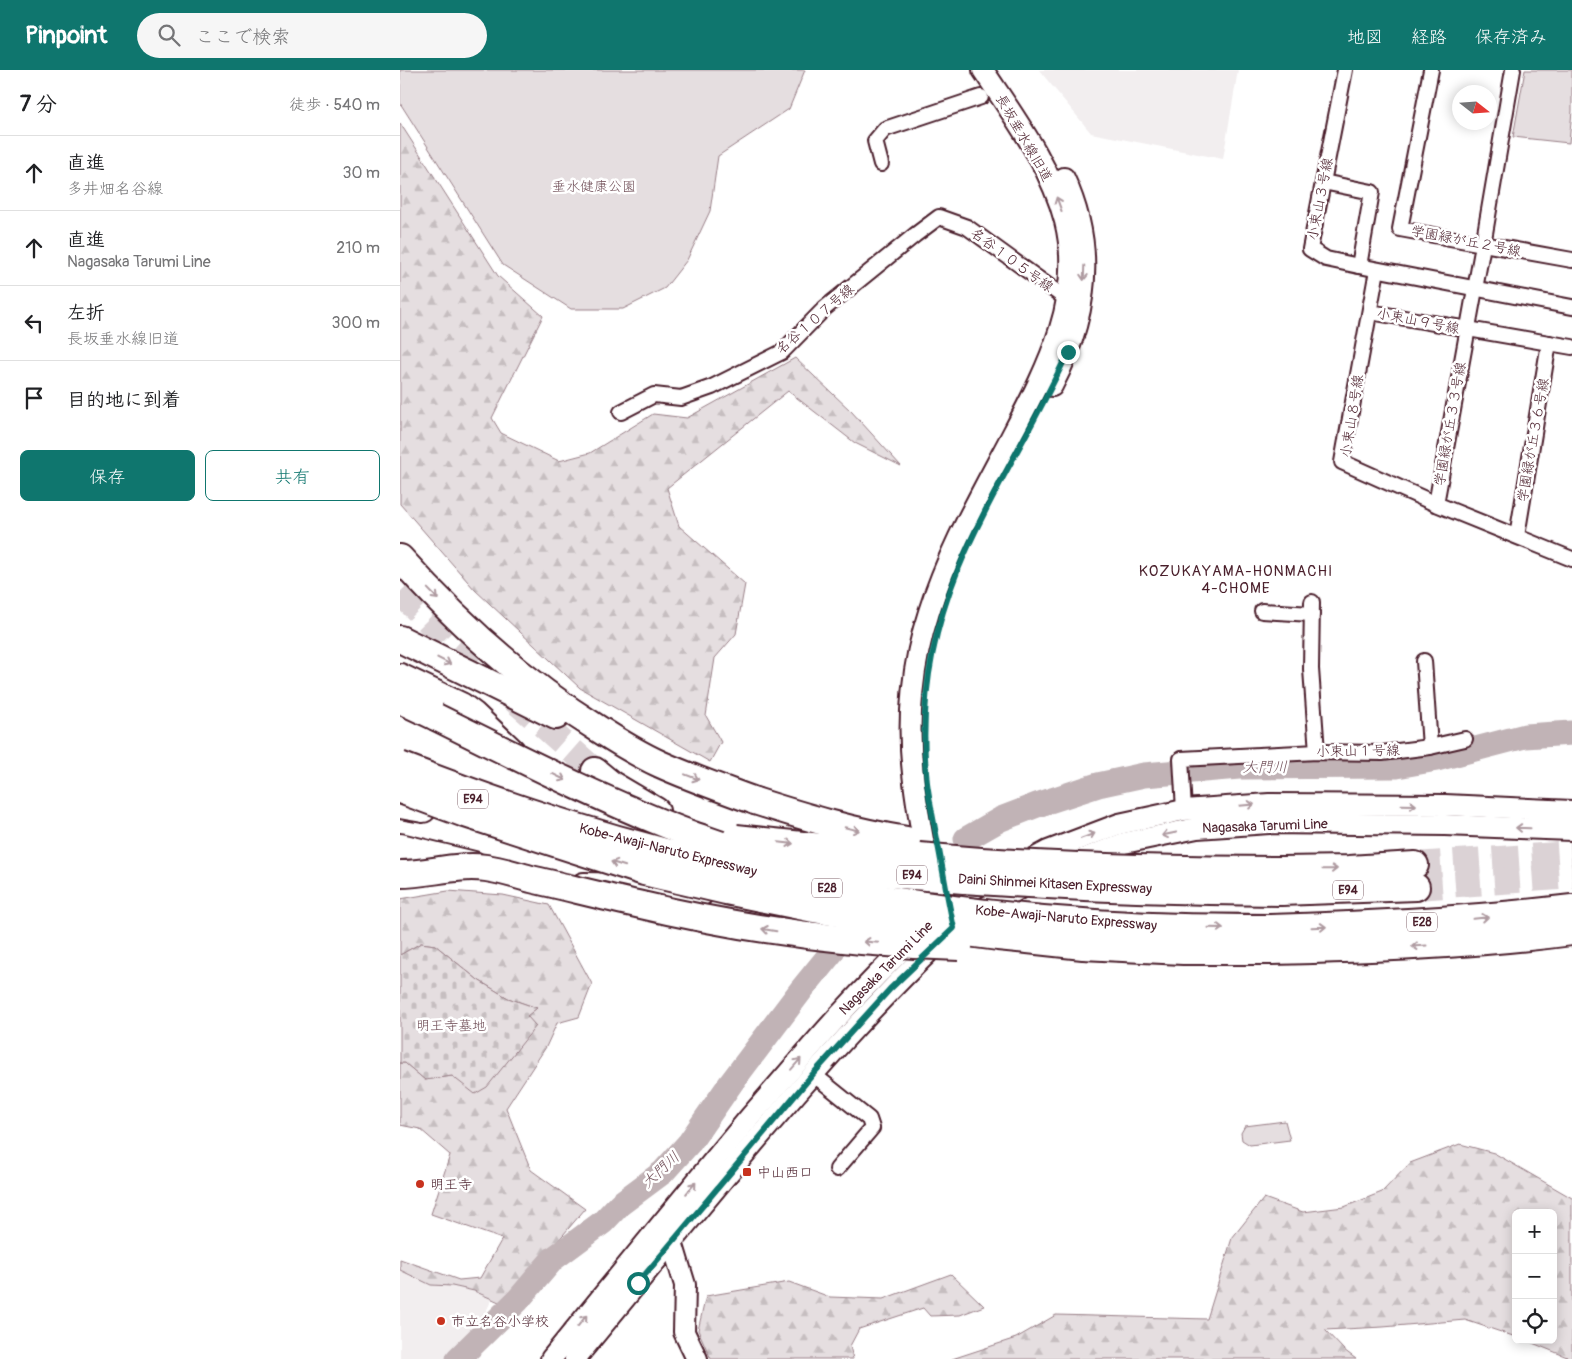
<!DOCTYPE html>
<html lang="ja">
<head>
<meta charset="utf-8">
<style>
  :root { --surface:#fff; --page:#f6f6f6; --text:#202124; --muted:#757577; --line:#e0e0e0; --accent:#0f766e }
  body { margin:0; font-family:Pangolin,"Klee One",sans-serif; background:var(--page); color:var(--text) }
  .controls { position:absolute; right:15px; bottom:15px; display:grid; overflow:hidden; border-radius:8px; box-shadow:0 2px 12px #0003 }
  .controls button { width:45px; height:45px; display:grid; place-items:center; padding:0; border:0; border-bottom:1px solid var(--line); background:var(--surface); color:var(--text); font:25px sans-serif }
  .compass { position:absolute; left:1052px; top:15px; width:45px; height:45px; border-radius:50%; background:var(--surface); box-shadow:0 2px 12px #0003; rotate:107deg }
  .stop { position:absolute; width:15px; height:15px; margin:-11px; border:4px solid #0f766e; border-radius:50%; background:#fff }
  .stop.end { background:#0f766e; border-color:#fff; box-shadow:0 1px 5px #0008 }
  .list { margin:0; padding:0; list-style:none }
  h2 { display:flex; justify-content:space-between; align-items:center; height:65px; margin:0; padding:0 20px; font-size:21px }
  h2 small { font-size:16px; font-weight:400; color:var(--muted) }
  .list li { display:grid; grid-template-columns:32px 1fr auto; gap:15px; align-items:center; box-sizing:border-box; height:75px; padding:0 20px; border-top:1px solid var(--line) }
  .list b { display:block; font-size:19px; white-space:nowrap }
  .list p { margin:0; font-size:16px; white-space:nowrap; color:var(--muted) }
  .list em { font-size:16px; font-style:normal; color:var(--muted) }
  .actions { display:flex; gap:10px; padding:15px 20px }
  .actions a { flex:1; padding:11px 0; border:1px solid var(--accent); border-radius:8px; text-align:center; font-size:18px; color:var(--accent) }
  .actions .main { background:var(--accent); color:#fff }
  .icon { flex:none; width:28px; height:28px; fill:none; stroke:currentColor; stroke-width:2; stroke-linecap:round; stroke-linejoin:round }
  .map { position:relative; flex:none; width:1172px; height:1289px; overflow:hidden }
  header { display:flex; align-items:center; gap:30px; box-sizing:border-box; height:70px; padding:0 25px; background:var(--accent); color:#fff }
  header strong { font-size:24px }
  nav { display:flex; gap:28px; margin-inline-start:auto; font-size:18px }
  .search { width:350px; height:45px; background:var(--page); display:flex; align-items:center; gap:12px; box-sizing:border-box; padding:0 18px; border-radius:28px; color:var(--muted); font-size:19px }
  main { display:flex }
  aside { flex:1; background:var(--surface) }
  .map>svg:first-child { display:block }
  .built { fill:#f2eeef }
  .forest { fill:url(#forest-firs); stroke:#987e86 }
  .cemetery { fill:url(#cemetery-stones); stroke:#987e86 }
  .park { fill:#e5dee0; stroke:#987e86 }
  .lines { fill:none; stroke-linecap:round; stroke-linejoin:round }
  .river { stroke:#c1b3b6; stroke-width:25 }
  .highway-tunnel { stroke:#dbd2d5; stroke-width:26; stroke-dasharray:26 13; stroke-linecap:butt }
  .street-casing { stroke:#4a1f2b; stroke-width:18 }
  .secondary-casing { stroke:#4a1f2b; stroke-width:24 }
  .highway-casing { stroke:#4a1f2b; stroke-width:30 }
  .street { stroke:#fff; stroke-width:14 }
  .secondary { stroke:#fff; stroke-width:20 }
  .highway { stroke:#fff; stroke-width:26 }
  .highway-bridge-casing { stroke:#4a1f2b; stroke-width:30; stroke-linecap:butt }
  .highway-bridge { stroke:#fff; stroke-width:26 }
  .oneway { stroke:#ae9aa0 }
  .route { stroke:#0f766e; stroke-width:6 }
  .poi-dot { fill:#c8321e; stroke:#fff; stroke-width:2 }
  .labels { text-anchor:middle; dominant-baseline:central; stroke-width:5; stroke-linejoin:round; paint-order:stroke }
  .shield { fill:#fff; stroke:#80626b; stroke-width:1 }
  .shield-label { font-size:12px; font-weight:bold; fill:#4a1f2b }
  .street-label { font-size:14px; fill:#4a1f2b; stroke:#fff }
  .park-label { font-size:14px; fill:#714f58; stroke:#fff }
  .poi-label { font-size:14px; fill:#4a1f2b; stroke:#fff; text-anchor:start }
  .neighbourhood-label { font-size:15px; letter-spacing:1px; fill:#4a1f2b; stroke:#fff }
  .water-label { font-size:15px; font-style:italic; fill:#74535c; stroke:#fff }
</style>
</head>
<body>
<header>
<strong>Pinpoint</strong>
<div class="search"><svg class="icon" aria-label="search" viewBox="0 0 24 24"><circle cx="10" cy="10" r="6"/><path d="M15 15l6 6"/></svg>ここで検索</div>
<nav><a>地図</a><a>経路</a><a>保存済み</a></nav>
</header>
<main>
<aside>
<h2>7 分<small>徒歩 · 540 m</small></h2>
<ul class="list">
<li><svg class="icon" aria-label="ahead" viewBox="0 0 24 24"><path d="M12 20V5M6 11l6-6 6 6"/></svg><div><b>直進</b><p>多井畑名谷線</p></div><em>30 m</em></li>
<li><svg class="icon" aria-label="ahead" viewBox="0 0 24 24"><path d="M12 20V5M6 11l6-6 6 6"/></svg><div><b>直進</b><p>Nagasaka Tarumi Line</p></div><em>210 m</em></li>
<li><svg class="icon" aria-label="left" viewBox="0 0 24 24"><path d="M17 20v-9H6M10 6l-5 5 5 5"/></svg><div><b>左折</b><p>長坂垂水線旧道</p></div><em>300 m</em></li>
<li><svg class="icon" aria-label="arrive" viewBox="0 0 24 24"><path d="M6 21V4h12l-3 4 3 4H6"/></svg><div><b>目的地に到着</b></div></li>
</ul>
<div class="actions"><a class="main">保存</a><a>共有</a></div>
</aside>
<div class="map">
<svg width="1172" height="1289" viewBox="0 0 1172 1289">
  <defs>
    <pattern id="forest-firs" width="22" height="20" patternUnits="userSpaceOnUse" patternTransform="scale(1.25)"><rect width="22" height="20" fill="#e5dee0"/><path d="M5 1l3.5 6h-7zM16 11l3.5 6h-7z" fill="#c6bec0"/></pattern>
    <pattern id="cemetery-stones" width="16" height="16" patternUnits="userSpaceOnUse" patternTransform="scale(1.25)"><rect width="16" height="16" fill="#e5dee0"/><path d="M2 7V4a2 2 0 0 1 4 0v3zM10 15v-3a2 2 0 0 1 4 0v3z" fill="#c6bec0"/></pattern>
  </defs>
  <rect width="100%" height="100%" fill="#fff"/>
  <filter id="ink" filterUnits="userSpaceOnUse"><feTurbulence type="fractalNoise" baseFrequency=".02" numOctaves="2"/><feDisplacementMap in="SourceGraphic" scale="10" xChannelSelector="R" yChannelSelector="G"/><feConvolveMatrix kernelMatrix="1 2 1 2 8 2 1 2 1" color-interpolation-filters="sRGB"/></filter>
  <g filter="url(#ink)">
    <!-- built -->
    <g class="built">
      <polygon points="639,0 838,0 823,89 691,63"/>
      <polygon points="0,1200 31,1215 52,1216 74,1221 92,1229 71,1273 54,1289 0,1289"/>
    </g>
    <!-- forest -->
    <g class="forest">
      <polygon points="0,53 98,206 143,246 92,348 101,363 159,391 190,383 253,344 287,348 395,288 451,341 501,396 455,373 388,321 267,418 279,456 345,514 336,564 315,588 306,646 321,672 310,692 180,618 75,520 0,434"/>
      <polygon points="48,821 103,825 149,835 192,914 179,947 157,953 146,977 106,1038 131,1100 185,1139 141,1191 99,1232 74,1221 52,1216 31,1215 0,1200 0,1189 59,1210 80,1208 102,1169 31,1144 50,1085 20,1059 0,1055 0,993 5,993 25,1010 52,1006 136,956 126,946 137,938 108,928 78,910 35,875 21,873 0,885 0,829"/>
      <polygon points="1060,1074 1094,1083 1172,1128 1172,1289 1125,1270 1153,1270 1153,1143 1116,1143 1116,1267 1065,1250 983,1257 925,1260 944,1280 956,1289 552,1289 616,1268 656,1245 807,1249 832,1168 864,1128 903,1142 944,1137 982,1122 1010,1093"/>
      <polygon points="551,1204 584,1236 560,1245 530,1246 523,1238 459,1259 450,1276 453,1289 311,1289 298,1260 306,1226 389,1212 430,1227 483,1229"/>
    </g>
    <!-- cemetery -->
    <polygon class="cemetery" points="21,873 35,875 78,910 108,928 137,938 127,946 136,956 87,1017 75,1024 52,1006 25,1010 5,993 0,993 0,885"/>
    <!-- park -->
    <g class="park">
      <polygon points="0,0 405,0 389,39 318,86 310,141 287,190 265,218 223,239 171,239 103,195 0,33"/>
      <polygon points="1125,0 1172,0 1172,41 1169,73 1113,67"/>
      <polygon points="885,1051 890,1070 850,1075 842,1070 841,1063 845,1056"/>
    </g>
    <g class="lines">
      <!-- river -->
      <g class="river">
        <polyline points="566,769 601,749 637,735 698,715 744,705 839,697 997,696 1037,689 1125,666 1172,663"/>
        <polyline points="58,1289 118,1230 153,1189 203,1152 220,1134 263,1102 290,1072 331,1013 402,919 432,882"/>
      </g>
      <!-- highway-tunnel -->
      <g class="highway-tunnel">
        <polyline points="0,522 49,572 195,701"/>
        <polyline points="1015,795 1172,784"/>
        <polyline points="1016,817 1172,806"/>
      </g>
      <defs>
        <g id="street">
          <polyline points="945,0 910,179 926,189 959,196 1172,237"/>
          <polyline points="1031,0 1000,159 1172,190"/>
          <polyline points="1113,0 1083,175 1036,434 1172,489"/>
          <polyline points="481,94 475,71 485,59 581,27"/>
          <polyline points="923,112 972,122 959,196"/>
          <polyline points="977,200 942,392 1036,434"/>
          <polyline points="970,242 1172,277"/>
          <polyline points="221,342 254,325 281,328 312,317 382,282 425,238 515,165 539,147 567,157 672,233"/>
          <polyline points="1117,466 1149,273"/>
          <polyline points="912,532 911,599 917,682"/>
          <polyline points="862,541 912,544"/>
          <polyline points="1024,591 1030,677"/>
          <polyline points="784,740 781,689 917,682 982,683 1030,677 1065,669"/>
          <polyline points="413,1004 469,1049 472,1058 437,1099"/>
        </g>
        <g id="secondary">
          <path d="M652 316C687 249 697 178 664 108"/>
          <polyline points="672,793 724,773 797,758 869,753 1045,755 1172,760"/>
          <polyline points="624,794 648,781 719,754 784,740 869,734 1045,735 1172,741"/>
          <polyline points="575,844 593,833 630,813"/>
          <path d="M540 848 537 846C529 799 518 751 513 703 507 650 512 593 529 542 548 481 580 426 610 369 645 302 685 230 665 151 651 96 614 47 583 0"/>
          <polyline points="272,1172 285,1215 284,1262 297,1289"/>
          <path d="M151 1289C217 1208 283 1127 350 1047 403 986 455 924 514 869"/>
          <path d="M175 1289C236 1215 296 1141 358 1068 416 1000 475 933 540 871"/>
        </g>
        <g id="highway">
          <path d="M0 488C58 553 123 612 197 658 217 671 238 684 260 694 291 708 323 719 355 731"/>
          <polyline points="0,569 156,646"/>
          <polyline points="0,607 61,636 73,645 112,682"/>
          <polyline points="0,630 36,647"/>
          <polyline points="195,701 212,715 256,741"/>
          <polyline points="0,735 23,739"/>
          <polyline points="0,777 74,795"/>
          <polyline points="881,800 949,799 1015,795"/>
          <polyline points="184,816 236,817 300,823"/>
          <polyline points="881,822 1016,817"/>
          <path d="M870 858C971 855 1072 850 1172 838"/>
          <path d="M871 881C971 879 1072 875 1172 862"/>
        </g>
      </defs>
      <!-- street casing -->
      <use href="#street" class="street-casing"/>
      <!-- secondary casing -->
      <use href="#secondary" class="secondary-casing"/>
      <!-- highway casing -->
      <use href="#highway" class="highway-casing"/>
      <!-- street -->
      <use href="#street" class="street"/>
      <!-- secondary -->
      <use href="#secondary" class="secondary"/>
      <!-- highway -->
      <use href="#highway" class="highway"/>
      <defs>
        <g id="highway-bridge">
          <path d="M36 647C121 689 205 732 293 765 319 774 346 784 373 791"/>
          <path d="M0 695C54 716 109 736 164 753 332 805 508 840 683 852 745 857 808 858 870 858"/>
          <polyline points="0,720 65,744 244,802 326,821 414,839 507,855 598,867 683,876 783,881 871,881"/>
          <path d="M355 731C405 747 455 762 507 770"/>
          <path d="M336 768C417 777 499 785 581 791 681 797 781 800 881 800"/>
          <path d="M375 792C543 812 712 821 881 822"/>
          <path d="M0 804C29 804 57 794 86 798 101 800 116 805 131 809 166 817 201 826 237 834 343 859 450 874 559 877"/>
        </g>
      </defs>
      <!-- highway-bridge casing -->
      <use href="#highway-bridge" class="highway-bridge-casing"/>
      <!-- highway-bridge -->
      <use href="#highway-bridge" class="highway-bridge"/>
    </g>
    <!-- one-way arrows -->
    <defs><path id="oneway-shaft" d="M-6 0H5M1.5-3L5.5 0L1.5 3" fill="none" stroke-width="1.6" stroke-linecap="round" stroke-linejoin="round" transform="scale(1.25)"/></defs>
    <g class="oneway">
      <use href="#oneway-shaft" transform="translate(659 134) rotate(-110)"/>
      <use href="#oneway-shaft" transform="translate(684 203) rotate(92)"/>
      <use href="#oneway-shaft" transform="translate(33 524) rotate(46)"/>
      <use href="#oneway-shaft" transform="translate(44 591) rotate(27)"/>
      <use href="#oneway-shaft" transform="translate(159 707) rotate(26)"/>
      <use href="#oneway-shaft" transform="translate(292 707) rotate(21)"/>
      <use href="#oneway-shaft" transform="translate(847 735) rotate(-5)"/>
      <use href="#oneway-shaft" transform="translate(1009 735) rotate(1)"/>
      <use href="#oneway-shaft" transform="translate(1123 758) rotate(-178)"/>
      <use href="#oneway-shaft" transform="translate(452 759) rotate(13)"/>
      <use href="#oneway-shaft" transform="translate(769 764) rotate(168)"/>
      <use href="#oneway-shaft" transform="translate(688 766) rotate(-21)"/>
      <use href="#oneway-shaft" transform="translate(386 773) rotate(6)"/>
      <use href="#oneway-shaft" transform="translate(218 794) rotate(-163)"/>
      <use href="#oneway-shaft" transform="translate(930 799) rotate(-1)"/>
      <use href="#oneway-shaft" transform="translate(1081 848) rotate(-6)"/>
      <use href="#oneway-shaft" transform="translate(919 857) rotate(-2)"/>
      <use href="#oneway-shaft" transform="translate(816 858) rotate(1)"/>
      <use href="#oneway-shaft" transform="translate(369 860) rotate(-171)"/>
      <use href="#oneway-shaft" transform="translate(471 872) rotate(-175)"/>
      <use href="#oneway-shaft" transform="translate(1019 876) rotate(176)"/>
      <use href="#oneway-shaft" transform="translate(396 994) rotate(-49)"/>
      <use href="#oneway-shaft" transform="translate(291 1118) rotate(-50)"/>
      <use href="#oneway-shaft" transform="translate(182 1251) rotate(-51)"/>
    </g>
  </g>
  <g class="lines" filter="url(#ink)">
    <!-- route -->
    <path class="route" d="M238 1213 413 1004 490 919 554 858C548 832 544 806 539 780 535 758 530 735 527 713 519 641 530 569 557 502 588 426 634 357 668 282"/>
  </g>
  <!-- markers -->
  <g class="poi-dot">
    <rect x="342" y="1097" width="10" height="10" rx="2.5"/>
    <circle cx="20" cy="1114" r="5"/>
    <circle cx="41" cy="1251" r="5"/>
  </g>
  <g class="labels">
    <!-- shield labels -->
    <g class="shield">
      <rect x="58" y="719.5" width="30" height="19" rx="4"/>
      <rect x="497" y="795.5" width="30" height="19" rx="4"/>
      <rect x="412" y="808.5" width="30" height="19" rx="4"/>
      <rect x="933" y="810.5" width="30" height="19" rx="4"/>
      <rect x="1007" y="842.5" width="30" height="19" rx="4"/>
    </g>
    <g class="shield-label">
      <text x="73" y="729">E94</text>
      <text x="512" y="805">E94</text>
      <text x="427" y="818">E28</text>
      <text x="948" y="820">E94</text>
      <text x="1022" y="852">E28</text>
    </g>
    <!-- street labels -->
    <g class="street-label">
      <text transform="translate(624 68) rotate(60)">長坂垂水線旧道</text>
      <text transform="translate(920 129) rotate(-79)">小束山３号線</text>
      <text transform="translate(1066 171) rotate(11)">学園緑が丘２号線</text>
      <text transform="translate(612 190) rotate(36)">名谷１０５号線</text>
      <text transform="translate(415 249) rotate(-41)">名谷１０７号線</text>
      <text transform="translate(1018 251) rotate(11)">小束山９号線</text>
      <text transform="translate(952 346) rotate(-81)">小束山８号線</text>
      <text transform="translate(1050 354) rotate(-80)">学園緑が丘３３号線</text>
      <text transform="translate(1133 370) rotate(-80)">学園緑が丘３６号線</text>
      <text transform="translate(958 681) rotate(-1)">小束山１号線</text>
      <text transform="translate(865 756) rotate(-2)">Nagasaka Tarumi Line</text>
      <text transform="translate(268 780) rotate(14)">Kobe-Awaji-Naruto Expressway</text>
      <text transform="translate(655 814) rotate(3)">Daini Shinmei Kitasen Expressway</text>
      <text transform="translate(666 848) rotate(5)">Kobe-Awaji-Naruto Expressway</text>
      <text transform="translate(486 898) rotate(-45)">Nagasaka Tarumi Line</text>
    </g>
    <!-- park labels -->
    <g class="park-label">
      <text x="194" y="116">垂水健康公園</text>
      <text x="51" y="955">明王寺墓地</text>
    </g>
    <!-- poi labels -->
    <g class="poi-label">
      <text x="357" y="1102">中山西口</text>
      <text x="30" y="1114">明王寺</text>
      <text x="51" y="1251">市立名谷小学校</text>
    </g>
    <!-- neighbourhood labels -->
    <g class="neighbourhood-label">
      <text x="836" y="501">KOZUKAYAMA-HONMACHI<tspan x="836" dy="17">4-CHOME</tspan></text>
    </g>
    <!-- water labels -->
    <g class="water-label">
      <text x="865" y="697">大門川</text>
      <text transform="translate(261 1100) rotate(-43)">大門川</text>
    </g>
  </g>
</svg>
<div class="controls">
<button>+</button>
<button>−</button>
<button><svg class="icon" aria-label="locate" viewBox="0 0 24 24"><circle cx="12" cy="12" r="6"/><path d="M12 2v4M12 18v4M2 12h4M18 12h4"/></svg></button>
</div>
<svg class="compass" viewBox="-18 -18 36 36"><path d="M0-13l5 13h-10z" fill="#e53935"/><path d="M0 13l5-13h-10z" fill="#757577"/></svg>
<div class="stop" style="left:238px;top:1213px"></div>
<div class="stop end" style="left:668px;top:282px"></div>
</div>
</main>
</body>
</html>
